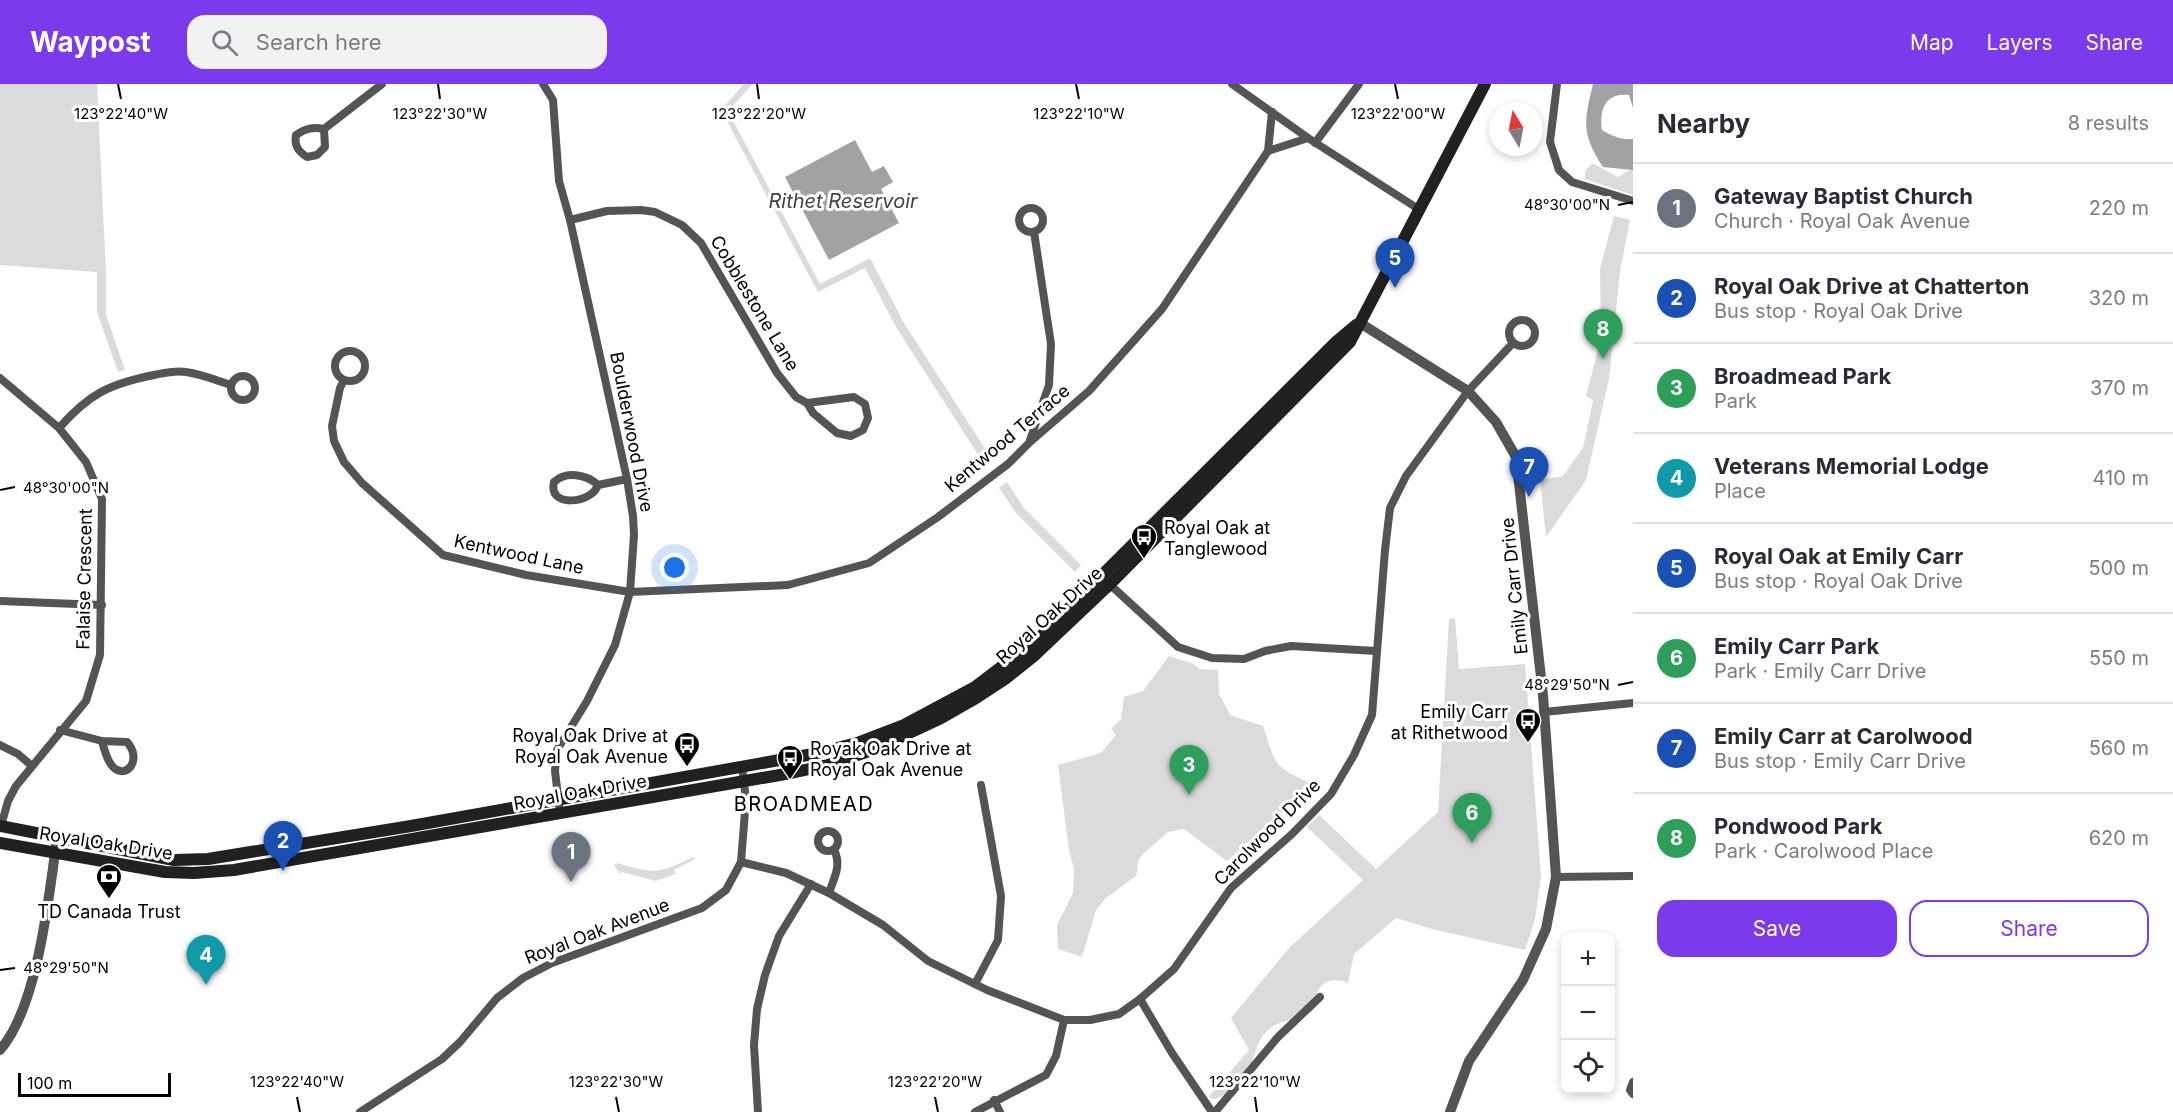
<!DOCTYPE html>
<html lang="en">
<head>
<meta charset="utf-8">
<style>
  :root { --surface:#fff; --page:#f2f2f3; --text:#2b2b33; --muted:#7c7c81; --line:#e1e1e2; --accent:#7c3aed }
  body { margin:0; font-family:Inter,sans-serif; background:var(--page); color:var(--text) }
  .controls { position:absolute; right:18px; bottom:18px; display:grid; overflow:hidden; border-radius:12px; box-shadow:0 3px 9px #0003 }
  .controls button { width:54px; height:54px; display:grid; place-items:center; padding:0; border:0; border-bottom:2px solid var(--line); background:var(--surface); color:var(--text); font:30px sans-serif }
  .compass { position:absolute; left:1489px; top:18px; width:54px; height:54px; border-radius:50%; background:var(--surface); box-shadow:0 3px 9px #0003; rotate:350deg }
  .scale { position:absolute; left:18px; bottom:15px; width:153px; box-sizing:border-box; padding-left:6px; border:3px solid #000; border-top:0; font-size:16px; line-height:21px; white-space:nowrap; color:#000; -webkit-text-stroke:4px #fff; paint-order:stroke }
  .you { position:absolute; left:675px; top:484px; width:21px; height:21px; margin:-15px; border:4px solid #fff; border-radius:50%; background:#1a73e8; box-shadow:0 0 0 9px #1a73e833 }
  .badge { display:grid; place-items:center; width:39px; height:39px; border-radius:50%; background:var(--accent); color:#fff; font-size:20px; font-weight:700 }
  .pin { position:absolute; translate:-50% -50px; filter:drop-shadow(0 2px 3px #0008) }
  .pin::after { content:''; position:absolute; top:32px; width:21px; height:18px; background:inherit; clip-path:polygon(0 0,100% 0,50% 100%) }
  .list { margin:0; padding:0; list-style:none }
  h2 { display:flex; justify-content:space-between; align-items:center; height:78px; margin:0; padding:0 24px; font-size:26px }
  h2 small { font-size:20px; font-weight:400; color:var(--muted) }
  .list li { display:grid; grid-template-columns:39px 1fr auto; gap:18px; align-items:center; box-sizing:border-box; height:90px; padding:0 24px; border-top:2px solid var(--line) }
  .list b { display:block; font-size:22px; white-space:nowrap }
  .list p { margin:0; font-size:20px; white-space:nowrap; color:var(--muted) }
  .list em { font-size:20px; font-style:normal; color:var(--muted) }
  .actions { display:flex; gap:12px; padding:18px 24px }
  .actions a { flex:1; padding:14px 0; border:2px solid var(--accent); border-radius:18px; text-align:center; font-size:21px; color:var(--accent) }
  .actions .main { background:var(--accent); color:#fff }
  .icon { flex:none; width:33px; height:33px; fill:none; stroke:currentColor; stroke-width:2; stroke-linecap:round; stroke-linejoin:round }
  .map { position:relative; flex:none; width:1633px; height:1028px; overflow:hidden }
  header { display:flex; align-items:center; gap:36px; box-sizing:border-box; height:84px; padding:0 30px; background:var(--accent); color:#fff }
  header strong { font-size:28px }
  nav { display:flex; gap:33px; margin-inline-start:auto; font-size:21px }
  .search { width:420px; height:54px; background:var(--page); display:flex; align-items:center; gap:15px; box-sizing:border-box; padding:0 21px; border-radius:18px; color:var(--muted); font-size:22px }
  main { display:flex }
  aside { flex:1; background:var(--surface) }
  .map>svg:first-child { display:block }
  .green { fill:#dbdbdb }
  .water { fill:#a2a2a2 }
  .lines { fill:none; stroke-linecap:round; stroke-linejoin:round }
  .minor { stroke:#545454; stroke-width:8 }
  .tertiary { stroke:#545454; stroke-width:10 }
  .secondary { stroke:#212121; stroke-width:12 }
  .ticks { fill:none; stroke:#000; stroke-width:2 }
  .labels { text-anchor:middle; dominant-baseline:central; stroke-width:6; stroke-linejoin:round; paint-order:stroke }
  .street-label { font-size:18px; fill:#000; stroke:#fff }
  .poi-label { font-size:18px; fill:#000; stroke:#fff; text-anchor:start }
  .water-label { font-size:20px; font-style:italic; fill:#434343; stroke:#fff }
  .neighbourhood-label { font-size:20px; letter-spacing:1.5px; fill:#000; stroke:#fff }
  .ticks-label { font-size:15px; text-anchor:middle; fill:#000; stroke:#fff; stroke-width:6; stroke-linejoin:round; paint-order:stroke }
</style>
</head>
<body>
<header>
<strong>Waypost</strong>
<div class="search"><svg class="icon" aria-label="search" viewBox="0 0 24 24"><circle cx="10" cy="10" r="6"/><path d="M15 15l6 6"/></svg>Search here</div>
<nav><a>Map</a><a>Layers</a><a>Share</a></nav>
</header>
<main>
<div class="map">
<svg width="1633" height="1028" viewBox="0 0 1633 1028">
  <rect width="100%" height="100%" fill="#fff"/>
  <!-- green -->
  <g class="green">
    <polygon points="0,0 97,0 106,189 106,231 125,286 118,288 97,228 97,188 0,181"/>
    <polygon points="744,0 753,0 728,27 820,200 870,174 904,239 991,374 984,380 896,243 865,184 818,208 721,26"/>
    <polygon points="1592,79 1618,93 1633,84 1633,111 1585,95 1585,87"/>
    <polygon points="1614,132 1630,136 1620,188 1609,295 1586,396 1546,453 1540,396 1563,392 1583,364 1593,316 1586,312 1601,255 1600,185"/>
    <polygon points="1007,398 1023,423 1081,481 1075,488 1016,429 999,404"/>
    <path d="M1455 534 1459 585 1525 580 1541 792 1535 835 1525 866 1436 846 1396 834 1354 870 1348 899C1335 893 1319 896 1316 913 1315 918 1317 922 1313 926 1301 938 1279 934 1267 947 1255 958 1256 975 1247 988 1241 998 1223 1016 1212 1015L1209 1012 1249 966 1231 934 1289 864 1363 796 1307 743 1319 731 1376 785 1438 728 1449 535Z"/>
    <path d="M1169 572 1194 580 1199 585 1218 586 1219 609 1230 631 1263 642C1276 680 1272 682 1310 699L1292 719 1227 777 1184 745 1168 748 1143 770 1139 775 1136 792 1106 814 1096 826 1082 873 1058 865 1057 841 1073 809 1074 786 1069 766 1058 681 1101 669 1116 651 1111 645 1121 635 1124 613 1143 607Z"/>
    <path d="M693 773 695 775 674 786 676 790 656 797 622 788 620 790 614 781 617 779C654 790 659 790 693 773Z"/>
  </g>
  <!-- water -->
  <g class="water">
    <path d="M1593 0H1633V24L1629 11C1605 8 1599 26 1602 46 1612 52 1621 56 1633 55V86L1603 83C1581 49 1584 38 1593 0Z"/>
    <polygon points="855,56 872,88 884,82 893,98 881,105 899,139 829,176 785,93"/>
  </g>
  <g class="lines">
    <!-- minor -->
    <g class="minor">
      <polyline points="543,0 553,16 559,97 570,136 627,395 633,432 634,451 630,508 615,561 587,617 557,666 555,687 560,729"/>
      <polyline points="1232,0 1308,54 1420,126"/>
      <polyline points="1557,0 1550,58 1559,86 1572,98 1633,117"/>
      <path d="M324 45 325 63 317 71 307 73C298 67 294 62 296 51 306 44 313 43 324 45L382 0"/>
      <polyline points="1315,59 1359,0"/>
      <polyline points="1268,67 1308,54"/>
      <circle cx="1031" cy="136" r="12"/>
      <polyline points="570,136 607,127 641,126 655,128 682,141 701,159 777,289 796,313 807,319 813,329 837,349 851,352 863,346 868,334 865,320 854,313 807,319"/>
      <circle cx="1522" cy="249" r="13"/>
      <circle cx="350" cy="282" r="15"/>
      <circle cx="243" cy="304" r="12"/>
      <polyline points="0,294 59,344 86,378 102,415 100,571 86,617 16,702 8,717 1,742"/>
      <polyline points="344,296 340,304 332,342 334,357 344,378 362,399 443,471 526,491 630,508 788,501 869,479 938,433 1008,380 1030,358 1089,307 1162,225 1268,67 1272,28"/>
      <path d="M59 344C89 310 109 300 154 291 164 289 175 286 186 288 201 290 216 296 231 301"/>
      <polyline points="1030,356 1049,301 1051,260 1034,148"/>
      <path d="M598 401C592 420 547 424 554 398 566 387 586 390 598 401L627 395"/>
      <polyline points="1106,497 1178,563 1212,574 1244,575 1265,567 1291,562 1376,567"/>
      <polyline points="0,517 102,521"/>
      <polyline points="1544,628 1633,619"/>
      <path d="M60 646 102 657 127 658C143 676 126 696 113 683 107 677 104 665 102 657"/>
      <polyline points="0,661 18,670 32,682"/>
      <circle cx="828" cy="757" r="10"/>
      <polyline points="741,778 786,789 829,809 883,841 928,877 987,906 1064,936 1090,936 1119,930 1140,915 1174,885 1231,804 1292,750 1331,710 1354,671 1372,631 1385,466 1390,424 1406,392 1468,307 1513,259"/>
      <polyline points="1556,793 1633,792"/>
      <path d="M829 809C834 794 842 781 834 766"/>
      <polyline points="975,900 998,856 1001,812 981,701"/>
      <polyline points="1140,915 1172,969 1212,1028"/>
      <polyline points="1633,998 1630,1006 1633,1010"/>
      <polyline points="994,1016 1000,1028"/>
      <polyline points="360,1028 442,975 460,958 497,914 523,894 552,879 702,824 726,806 741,778 746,715 742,683"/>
      <polyline points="758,1028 754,961 757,925 765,891 779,852 811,800"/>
      <polyline points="975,1028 1046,991 1056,972 1064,936"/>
      <polyline points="1215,1028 1278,953 1320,913"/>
    </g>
    <!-- tertiary -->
    <g class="tertiary">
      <polyline points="1360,239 1468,307 1496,338 1516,373 1543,611 1556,793 1546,845 1523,896 1469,977 1450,1028"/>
      <path d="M0 966C38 923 49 811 57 754"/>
    </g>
    <!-- secondary -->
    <g class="secondary">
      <polyline points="0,742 174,776 208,775 411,742 813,670 857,659 904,641 975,603 1037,556 1337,257 1356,241"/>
      <polyline points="0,759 165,788 194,789 234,786 791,689 828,681 875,665 941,634 976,614 1005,595 1035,571 1109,501 1350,258 1485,0"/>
    </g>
  </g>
  <!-- ticks -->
  <path class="ticks" d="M118 0 121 15M438 0 440 15M757 0 759 15M1076 0 1079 15M1395 0 1398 15M1618 121 1633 118M0 406 15 403M1618 601 1633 598M0 886 15 884M297 1013 300 1028M616 1013 619 1028M935 1013 938 1028M1255 1013 1257 1028"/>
  <!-- icons -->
  <defs>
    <symbol id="bus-pin" viewBox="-11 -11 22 30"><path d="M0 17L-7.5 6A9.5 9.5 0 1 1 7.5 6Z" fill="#000" stroke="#fff"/><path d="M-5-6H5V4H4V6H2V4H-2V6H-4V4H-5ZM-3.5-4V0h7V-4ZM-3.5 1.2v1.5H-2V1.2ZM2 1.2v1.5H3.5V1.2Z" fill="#fff"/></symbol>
    <symbol id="bank-pin" viewBox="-11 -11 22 30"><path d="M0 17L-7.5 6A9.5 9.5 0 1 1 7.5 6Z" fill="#000" stroke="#fff"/><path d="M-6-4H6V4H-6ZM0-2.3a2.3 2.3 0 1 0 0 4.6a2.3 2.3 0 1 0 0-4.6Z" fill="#fff"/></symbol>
  </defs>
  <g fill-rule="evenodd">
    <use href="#bus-pin" x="1129" y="438" width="30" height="40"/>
    <use href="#bus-pin" x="1513" y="622" width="30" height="40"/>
    <use href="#bus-pin" x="672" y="646" width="30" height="40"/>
    <use href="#bus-pin" x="775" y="659" width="30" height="40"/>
    <use href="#bank-pin" x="94" y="778" width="30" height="40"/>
  </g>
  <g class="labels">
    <!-- street labels -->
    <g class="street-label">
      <text transform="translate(755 219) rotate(59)">Cobblestone Lane</text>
      <text transform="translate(632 348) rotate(79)">Boulderwood Drive</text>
      <text transform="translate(1007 354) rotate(-40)">Kentwood Terrace</text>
      <text transform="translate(519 470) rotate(12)">Kentwood Lane</text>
      <text transform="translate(84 495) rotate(-89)">Falaise Crescent</text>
      <text transform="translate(1514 502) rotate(-96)">Emily Carr Drive</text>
      <text transform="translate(1049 531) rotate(-42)">Royal Oak Drive</text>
      <text transform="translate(580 708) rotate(-10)">Royal Oak Drive</text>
      <text transform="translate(1267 748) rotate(-45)">Carolwood Drive</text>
      <text transform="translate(106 759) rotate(9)">Royal Oak Drive</text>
      <text transform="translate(597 847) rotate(-21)">Royal Oak Avenue</text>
    </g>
    <!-- poi labels -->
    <g class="poi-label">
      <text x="1164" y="443">Royal Oak at<tspan x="1164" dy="21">Tanglewood</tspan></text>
      <text x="1508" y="627" text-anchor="end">Emily Carr<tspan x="1508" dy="21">at Rithetwood</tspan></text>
      <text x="668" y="651" text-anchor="end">Royal Oak Drive at<tspan x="668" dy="21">Royal Oak Avenue</tspan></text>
      <text x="810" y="664">Royak Oak Drive at<tspan x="810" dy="21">Royal Oak Avenue</tspan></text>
      <text x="109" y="827" text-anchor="middle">TD Canada Trust</text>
    </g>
    <!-- water labels -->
    <g class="water-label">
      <text x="843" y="117">Rithet Reservoir</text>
    </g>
    <!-- neighbourhood labels -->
    <g class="neighbourhood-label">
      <text x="804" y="720">BROADMEAD</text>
    </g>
  </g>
  <g class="ticks-label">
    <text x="121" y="35">123°22'40"W</text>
    <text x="440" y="35">123°22'30"W</text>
    <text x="759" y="35">123°22'20"W</text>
    <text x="1079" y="35">123°22'10"W</text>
    <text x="1398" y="35">123°22'00"W</text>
    <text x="1567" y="126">48°30'00"N</text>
    <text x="66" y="409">48°30'00"N</text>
    <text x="1567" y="606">48°29'50"N</text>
    <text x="66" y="889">48°29'50"N</text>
    <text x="297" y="1003">123°22'40"W</text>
    <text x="616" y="1003">123°22'30"W</text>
    <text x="935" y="1003">123°22'20"W</text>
    <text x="1255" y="1003">123°22'10"W</text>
  </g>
</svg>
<div class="controls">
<button>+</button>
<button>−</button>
<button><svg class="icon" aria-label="locate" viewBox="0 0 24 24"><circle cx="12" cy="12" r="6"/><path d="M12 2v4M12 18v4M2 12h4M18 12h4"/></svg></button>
</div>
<svg class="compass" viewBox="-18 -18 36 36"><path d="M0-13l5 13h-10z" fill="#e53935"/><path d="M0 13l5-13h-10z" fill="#7c7c81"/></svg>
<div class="scale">100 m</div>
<div class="you"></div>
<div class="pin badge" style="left:571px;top:798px;background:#6b7280">1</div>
<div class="pin badge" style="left:283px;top:787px;background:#1a4fb4">2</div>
<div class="pin badge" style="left:1189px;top:711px;background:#2e9e5b">3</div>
<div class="pin badge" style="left:206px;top:901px;background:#0f9aa8">4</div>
<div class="pin badge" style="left:1395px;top:204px;background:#1a4fb4">5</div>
<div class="pin badge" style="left:1472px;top:759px;background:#2e9e5b">6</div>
<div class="pin badge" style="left:1529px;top:413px;background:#1a4fb4">7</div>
<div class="pin badge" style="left:1603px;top:275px;background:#2e9e5b">8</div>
</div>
<aside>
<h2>Nearby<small>8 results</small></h2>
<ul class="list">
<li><span class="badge" style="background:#6b7280">1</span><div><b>Gateway Baptist Church</b><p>Church · Royal Oak Avenue</p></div><em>220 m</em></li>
<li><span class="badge" style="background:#1a4fb4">2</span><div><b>Royal Oak Drive at Chatterton</b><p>Bus stop · Royal Oak Drive</p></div><em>320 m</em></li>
<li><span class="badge" style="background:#2e9e5b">3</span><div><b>Broadmead Park</b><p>Park</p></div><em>370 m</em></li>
<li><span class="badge" style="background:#0f9aa8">4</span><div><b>Veterans Memorial Lodge</b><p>Place</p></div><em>410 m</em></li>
<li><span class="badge" style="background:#1a4fb4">5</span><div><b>Royal Oak at Emily Carr</b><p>Bus stop · Royal Oak Drive</p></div><em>500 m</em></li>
<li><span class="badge" style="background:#2e9e5b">6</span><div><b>Emily Carr Park</b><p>Park · Emily Carr Drive</p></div><em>550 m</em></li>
<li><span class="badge" style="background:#1a4fb4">7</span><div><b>Emily Carr at Carolwood</b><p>Bus stop · Emily Carr Drive</p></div><em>560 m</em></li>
<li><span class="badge" style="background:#2e9e5b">8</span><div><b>Pondwood Park</b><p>Park · Carolwood Place</p></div><em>620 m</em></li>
</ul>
<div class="actions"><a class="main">Save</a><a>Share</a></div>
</aside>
</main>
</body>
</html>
